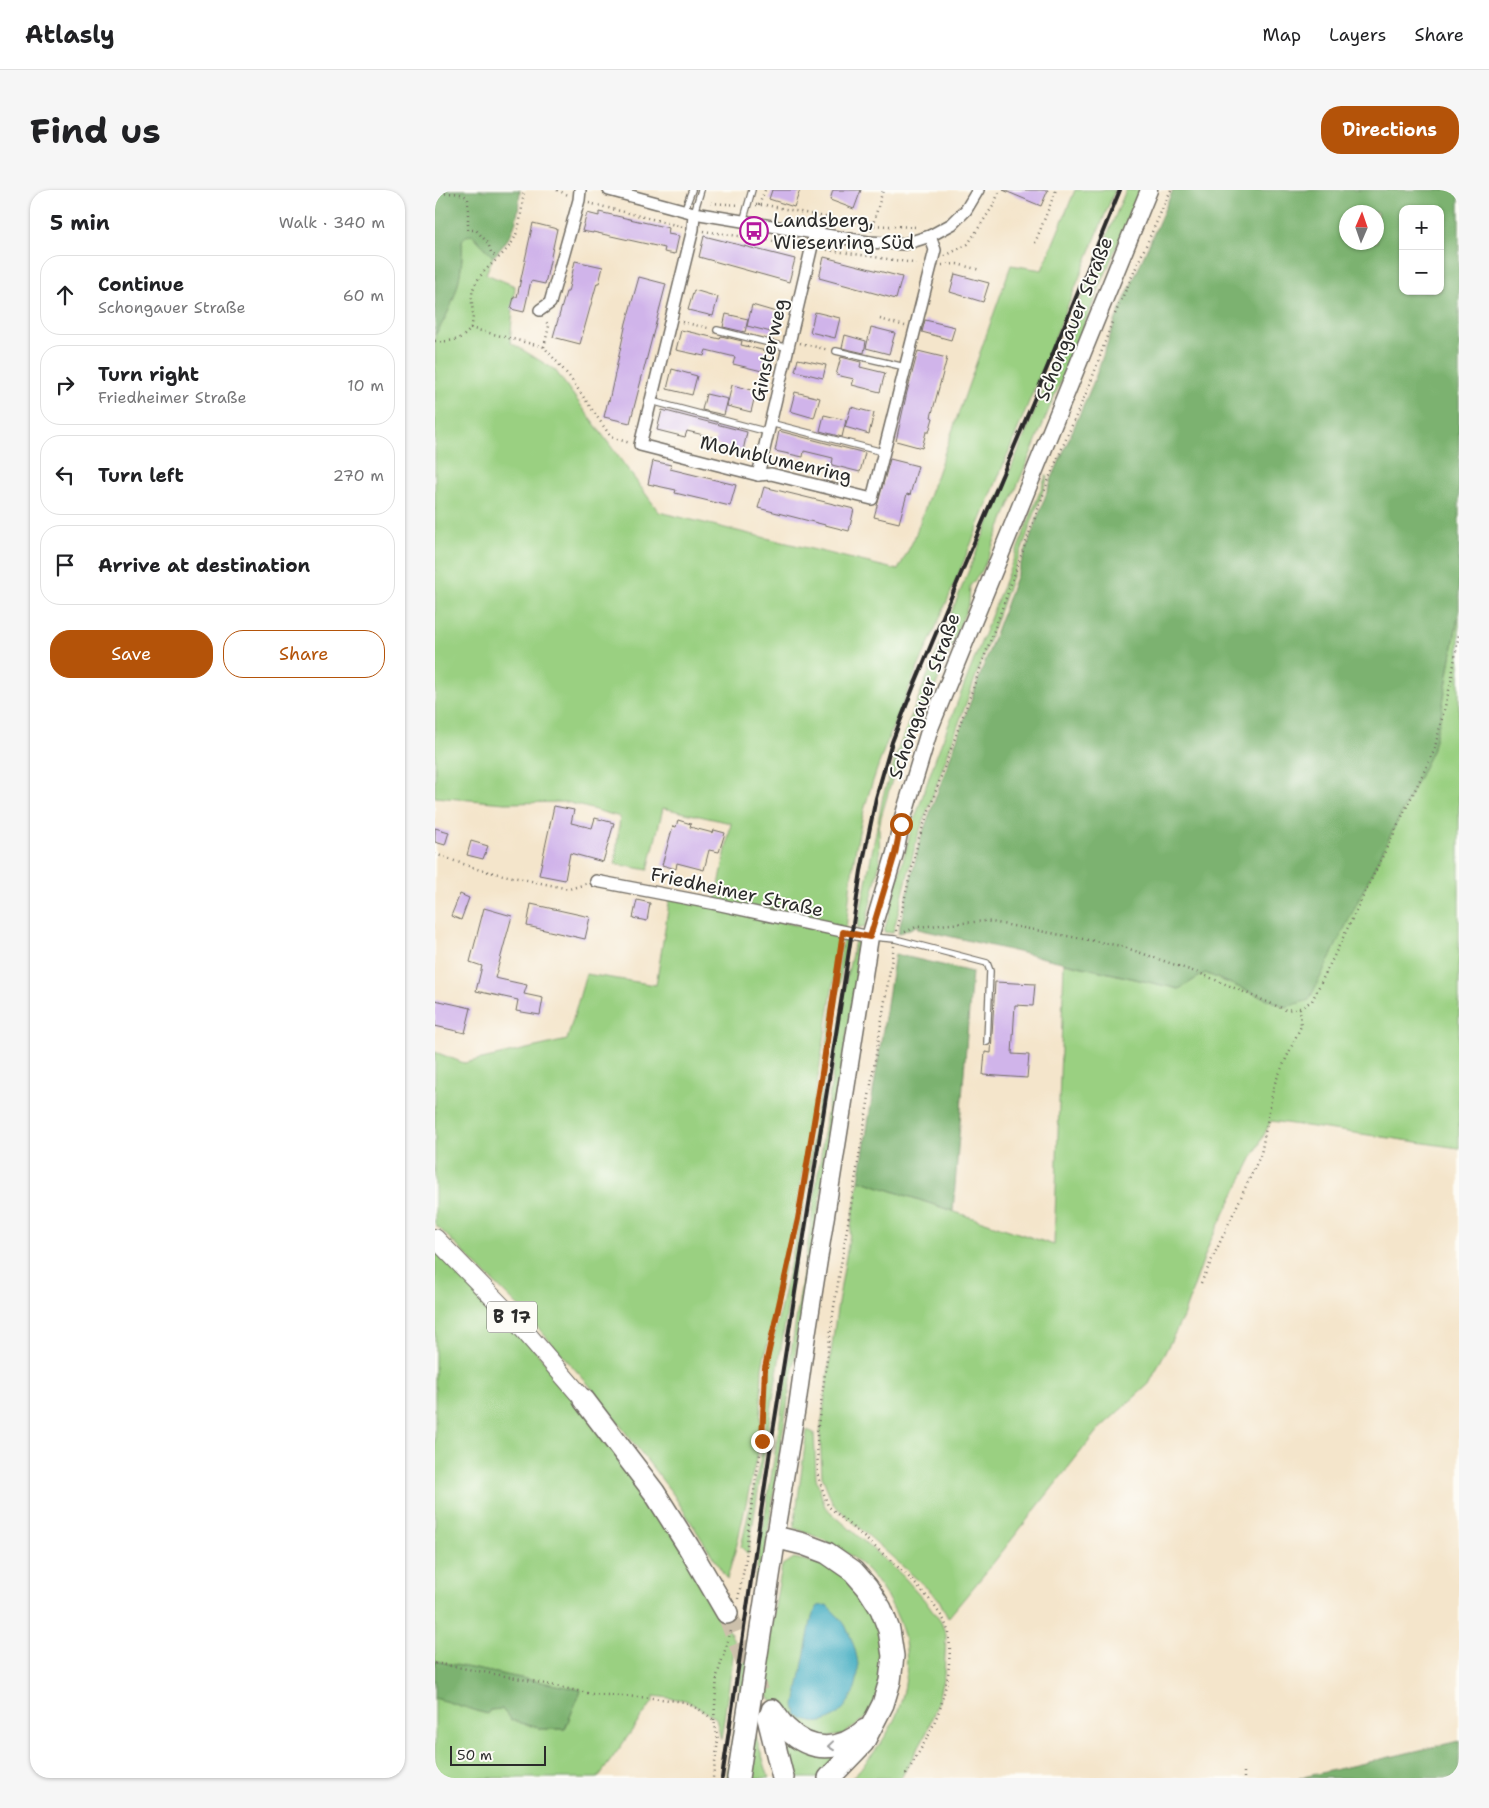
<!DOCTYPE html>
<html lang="en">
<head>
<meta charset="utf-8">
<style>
  :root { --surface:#fff; --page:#f6f6f6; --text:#202124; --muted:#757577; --line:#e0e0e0; --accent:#b45309 }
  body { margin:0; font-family:"Shantell Sans",sans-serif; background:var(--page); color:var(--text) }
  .controls { position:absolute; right:15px; top:15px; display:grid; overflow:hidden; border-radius:10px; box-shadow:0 1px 4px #0004 }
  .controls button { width:45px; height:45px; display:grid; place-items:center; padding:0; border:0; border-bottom:1px solid var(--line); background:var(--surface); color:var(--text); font:25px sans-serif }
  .compass { position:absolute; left:904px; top:15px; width:45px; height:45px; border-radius:50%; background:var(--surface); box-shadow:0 1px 4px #0004; rotate:2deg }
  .scale { position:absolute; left:15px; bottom:12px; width:96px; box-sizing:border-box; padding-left:5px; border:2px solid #2b2b2b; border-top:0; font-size:14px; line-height:18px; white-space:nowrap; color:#2b2b2b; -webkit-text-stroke:4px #fdfcf7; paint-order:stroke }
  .stop { position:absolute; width:15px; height:15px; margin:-11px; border:4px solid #b45309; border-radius:50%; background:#fff }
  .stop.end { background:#b45309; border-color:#fff; box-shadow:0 1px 5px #0008 }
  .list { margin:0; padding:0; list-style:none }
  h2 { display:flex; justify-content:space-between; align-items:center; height:65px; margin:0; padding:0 20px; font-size:21px }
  h2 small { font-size:16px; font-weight:400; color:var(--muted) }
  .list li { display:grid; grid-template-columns:32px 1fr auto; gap:15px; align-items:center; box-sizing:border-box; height:80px; margin:0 10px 10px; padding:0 10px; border:1px solid var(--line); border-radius:20px }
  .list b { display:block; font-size:19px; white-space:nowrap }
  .list p { margin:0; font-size:16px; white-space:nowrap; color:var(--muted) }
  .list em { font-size:16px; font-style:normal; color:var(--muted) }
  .actions { display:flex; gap:10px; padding:15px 20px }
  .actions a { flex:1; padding:11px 0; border:1px solid var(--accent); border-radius:20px; text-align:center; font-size:18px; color:var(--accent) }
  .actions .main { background:var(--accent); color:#fff }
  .icon { flex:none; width:28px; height:28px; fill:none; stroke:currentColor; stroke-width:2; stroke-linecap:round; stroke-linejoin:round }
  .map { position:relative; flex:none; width:1024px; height:1588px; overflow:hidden; border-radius:20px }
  header { display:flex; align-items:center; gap:30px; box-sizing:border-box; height:70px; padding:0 25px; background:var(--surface); border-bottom:1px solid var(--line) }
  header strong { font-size:24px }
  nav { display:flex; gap:28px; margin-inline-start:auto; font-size:18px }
  .intro { display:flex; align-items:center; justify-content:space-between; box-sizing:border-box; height:120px; padding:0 30px }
  h1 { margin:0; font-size:35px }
  .button { padding:12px 22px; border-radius:20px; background:var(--accent); color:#fff; font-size:18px; font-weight:700 }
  main { display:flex; gap:30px; padding:0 30px }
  aside { flex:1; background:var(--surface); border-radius:20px; box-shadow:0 1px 4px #0004 }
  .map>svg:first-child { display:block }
  .green { fill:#9ad081; stroke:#627e56 }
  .forest { fill:#7bb26f; stroke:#536e4d; fill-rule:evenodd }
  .water { fill:#41acc1; stroke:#366c76 }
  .building { fill:#d0b4ea }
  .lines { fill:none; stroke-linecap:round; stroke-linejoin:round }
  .highway-tunnel { stroke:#ccc0ab; stroke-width:21; stroke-dasharray:21 11; stroke-linecap:butt }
  .lane-casing { stroke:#716c63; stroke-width:8 }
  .street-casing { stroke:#716c63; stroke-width:14 }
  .secondary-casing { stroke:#716c63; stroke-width:19 }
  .primary-casing { stroke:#716c63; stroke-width:20 }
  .highway-casing { stroke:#716c63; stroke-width:24 }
  .path { stroke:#716c63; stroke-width:2.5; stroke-dasharray:1 4; stroke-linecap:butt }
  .lane { stroke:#fff; stroke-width:5.5 }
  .street { stroke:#fff; stroke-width:11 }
  .secondary { stroke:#fff; stroke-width:16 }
  .primary { stroke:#fff; stroke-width:18 }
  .highway { stroke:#fff; stroke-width:21 }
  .rail { stroke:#2b2b2b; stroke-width:4 }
  .oneway { stroke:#a0a0a0 }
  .route { stroke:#b45309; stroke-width:6 }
  .labels { text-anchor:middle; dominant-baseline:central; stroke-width:4; stroke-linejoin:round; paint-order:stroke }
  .shield { fill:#fdfcf7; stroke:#6a6a68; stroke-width:1 }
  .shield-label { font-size:18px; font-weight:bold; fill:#2b2b2b }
  .poi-label { font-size:19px; fill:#2b2b2b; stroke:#fdfcf7; text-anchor:start }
  .street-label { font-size:19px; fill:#2b2b2b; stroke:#fdfcf7 }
</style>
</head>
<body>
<header>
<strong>Atlasly</strong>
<nav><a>Map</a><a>Layers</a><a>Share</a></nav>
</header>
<div class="intro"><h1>Find us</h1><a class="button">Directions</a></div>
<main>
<aside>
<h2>5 min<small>Walk · 340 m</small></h2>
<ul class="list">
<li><svg class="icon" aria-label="ahead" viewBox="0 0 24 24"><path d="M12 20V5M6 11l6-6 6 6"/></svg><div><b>Continue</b><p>Schongauer Straße</p></div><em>60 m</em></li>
<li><svg class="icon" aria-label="right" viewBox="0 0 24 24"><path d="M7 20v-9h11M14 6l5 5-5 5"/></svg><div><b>Turn right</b><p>Friedheimer Straße</p></div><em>10 m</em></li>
<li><svg class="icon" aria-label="left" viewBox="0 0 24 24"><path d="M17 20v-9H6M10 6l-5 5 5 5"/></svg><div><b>Turn left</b></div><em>270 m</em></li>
<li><svg class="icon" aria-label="arrive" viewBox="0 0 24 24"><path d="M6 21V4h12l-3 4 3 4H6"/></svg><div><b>Arrive at destination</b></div></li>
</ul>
<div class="actions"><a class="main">Save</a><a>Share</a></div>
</aside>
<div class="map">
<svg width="1024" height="1588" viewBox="0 0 1024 1588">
  <rect width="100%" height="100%" fill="#fdfcf7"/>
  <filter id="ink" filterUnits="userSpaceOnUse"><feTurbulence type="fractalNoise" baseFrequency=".02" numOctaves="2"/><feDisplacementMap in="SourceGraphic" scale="10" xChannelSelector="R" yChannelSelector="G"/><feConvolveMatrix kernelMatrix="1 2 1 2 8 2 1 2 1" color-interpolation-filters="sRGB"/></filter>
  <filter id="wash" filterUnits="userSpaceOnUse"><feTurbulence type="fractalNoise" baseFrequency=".0096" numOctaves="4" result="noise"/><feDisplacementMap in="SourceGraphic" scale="20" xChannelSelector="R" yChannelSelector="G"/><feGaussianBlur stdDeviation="1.12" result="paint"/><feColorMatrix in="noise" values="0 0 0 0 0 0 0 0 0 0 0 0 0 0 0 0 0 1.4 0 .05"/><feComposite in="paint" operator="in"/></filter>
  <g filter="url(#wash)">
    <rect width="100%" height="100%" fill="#f4e5cb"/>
    <!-- green -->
    <g class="green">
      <path d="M640 0H680C628 127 577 255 524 383 494 456 458 527 434 603 420 648 415 694 411 740L281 711 296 633 228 618 213 680 180 674 185 627 132 612 70 613 0 607V145C18 118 29 83 27 50L31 45H38L58 67 51 84 80 96 75 152 120 180 224 322 463 380 479 349 576 75 607 80Z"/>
      <polygon points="691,0 705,0 547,381 535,396 534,413 484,537 465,563 446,627 444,638 445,671 430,737 422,739 448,606 465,554 505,454 510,444 517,421"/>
      <polygon points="611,286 613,287 482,649 458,743 449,742 476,640 501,567"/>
      <polygon points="1024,421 1024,958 836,931 774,1054 748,1127 714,1194 662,1241 552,1381 513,1428 503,1408 398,1314 387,1286 385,1244 402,1119 424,990 619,1055 629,773 744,799 770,783 851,817 925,704 997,561 1006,525"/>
      <polygon points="235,707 406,745 360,1029 327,1178 325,1251 302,1354 292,1389 238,1304 154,1195 88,1121 0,1034 0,862 29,873 132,850 151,784 221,795"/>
      <polygon points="408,748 412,749 313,1364 306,1357 329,1252 332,1179 365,1029"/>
      <polygon points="420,751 425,755 425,763 345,1259 298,1588 292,1588 324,1363 370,1073 412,786"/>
      <polygon points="0,1055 78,1133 224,1315 289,1429 300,1453 286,1550 281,1528 250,1510 219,1506 219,1510 163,1588 0,1588 0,1508 52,1524 55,1520 67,1519 76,1530 107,1539 130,1539 146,1500 0,1471"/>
      <path d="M372 1240 379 1243 381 1288 390 1317 468 1386 493 1414 506 1432 511 1445 509 1485 502 1514 492 1542 466 1588H417C440 1563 461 1537 468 1504 473 1486 473 1456 467 1439 460 1417 445 1394 429 1377 413 1360 382 1346 359 1338Z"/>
      <polygon points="359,1368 383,1373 411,1384 431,1408 446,1441 449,1470 444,1500 434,1526 409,1544 383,1550 355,1538 326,1495 347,1376"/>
      <polygon points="314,1525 334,1588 306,1588"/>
      <path d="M342 1551C370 1566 381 1560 411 1555L393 1588H354Z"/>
    </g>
    <!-- forest -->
    <g class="forest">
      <path d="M2 0H85C83 32 80 44 58 67L38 45 31 46 27 50C29 84 19 117 0 145V57Z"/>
      <path d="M738 0H1024V421L1006 525 997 561 874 810 851 817 770 783 744 799 483 739 484 735 463 744 485 650 617 288 659 191 681 129ZM968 19H1005V101H968ZM942 22V52H912V22Z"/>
      <polygon points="460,764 537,782 518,1021 424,990"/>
      <polygon points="0,1471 146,1500 130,1539 107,1539 76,1530 67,1519 55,1520 52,1524 0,1508"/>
      <polygon points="1024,1551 1024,1588 864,1588"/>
    </g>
    <!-- water -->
    <path class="water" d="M392 1415C397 1421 406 1428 410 1435 416 1446 422 1463 423 1475 426 1507 394 1550 362 1525L360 1515 377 1426 383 1416Z"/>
    <g id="blocks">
      <!-- building -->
      <g class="building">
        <polygon points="337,0 365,0 359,17 334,9"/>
        <polygon points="398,0 426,0 419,19 395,10"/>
        <polygon points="568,0 613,0 606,16"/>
        <polygon points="164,22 234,38 233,44 244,46 240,64 229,62 230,58 158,42 158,43 147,41 152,23 164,26"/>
        <polygon points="98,33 122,39 110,94 96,91 89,122 76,119 79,107 82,107"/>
        <polygon points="269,46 360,69 354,92 264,67"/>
        <polygon points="389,67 467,87 461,109 384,88"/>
        <polygon points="140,71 168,77 164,93 162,93 145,154 118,147 131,102 133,102"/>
        <polygon points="520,84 554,93 548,112 515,102"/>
        <polygon points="204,87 231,94 195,233 169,227 173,210 174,211 191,133"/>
        <polygon points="259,100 283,107 278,126 253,120"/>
        <polygon points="317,115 341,122 336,142 312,136"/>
        <polygon points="380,122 405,128 400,148 375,142"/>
        <polygon points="291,124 313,129 310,142 288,137"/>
        <polygon points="490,130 520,137 516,150 487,142"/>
        <polygon points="436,137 460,143 454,164 431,158"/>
        <polygon points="246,140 285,149 286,146 307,151 306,155 331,161 327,181 298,174 300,167 271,160 269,166 241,160"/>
        <polygon points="410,145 431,151 429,163 407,158"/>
        <polygon points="483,161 512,168 496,227 498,228 494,242 491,242 487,258 461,251 472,202"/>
        <polygon points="406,167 426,172 425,177 450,183 445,202 417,195 419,189 401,185"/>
        <polygon points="363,169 391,175 388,188 360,181"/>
        <polygon points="237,179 262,186 257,205 232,199"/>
        <polygon points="297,195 321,201 316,222 292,216"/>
        <polygon points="360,202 385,208 379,228 355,221"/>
        <polygon points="271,204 293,209 289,225 267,220"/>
        <polygon points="416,217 439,223 434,244 410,237"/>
        <polygon points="227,220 312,242 308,261 279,254 281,248 252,241 250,247 222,240"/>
        <polygon points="389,225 411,230 407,247 385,241"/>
        <polygon points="344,241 430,263 425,282 397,275 398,268 369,261 368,267 340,261"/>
        <polygon points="455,269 483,276 475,305 472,304 464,333 439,327"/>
        <polygon points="218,271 236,275 235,279 301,295 295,316 240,303 241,300 213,294"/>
        <polygon points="329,297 419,319 414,341 323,318"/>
        <polygon points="119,616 139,620 136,633 157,638 160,628 179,633 168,672 135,663 130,690 104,685"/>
        <polygon points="243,630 256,634 255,637 278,643 279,640 290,643 284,662 274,660 269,680 242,673 241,679 227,675 238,636 241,637"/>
        <polygon points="0,638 14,642 10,655 0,652"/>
        <polygon points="36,651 53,656 48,669 32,665"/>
        <polygon points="25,704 34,708 26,730 16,726"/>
        <polygon points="202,710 215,713 212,731 198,728"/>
        <polygon points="96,714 155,727 150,749 92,736"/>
        <polygon points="49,718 77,726 60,788 92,795 89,804 108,808 105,825 81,821 83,810 41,801 47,776 35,772"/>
        <polygon points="560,792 600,794 598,816 580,815 577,864 594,865 592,888 548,885 550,862 556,863"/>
        <polygon points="0,810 36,818 30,843 0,836"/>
      </g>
    </g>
  </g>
  <g filter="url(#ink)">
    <use href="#blocks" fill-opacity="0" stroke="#716c63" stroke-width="1"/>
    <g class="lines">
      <!-- highway-tunnel -->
      <polyline class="highway-tunnel" points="292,1423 333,1528"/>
      <defs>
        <g id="lane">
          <polyline points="249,21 257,0"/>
          <polyline points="259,23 266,0"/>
          <polyline points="308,32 317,0"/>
          <polyline points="282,140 354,158"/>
          <polyline points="401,161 470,177"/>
          <polyline points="216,211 333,242"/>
          <polyline points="335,233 448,262"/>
          <polyline points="437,747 460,749 552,773 555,781 552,852"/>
        </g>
        <g id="street">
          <polyline points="174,0 259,23 433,52 470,54 495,46 517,34 531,20 543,0"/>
          <polyline points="259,23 258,39 205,255 323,285 336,284 437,309 500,60 495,46"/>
          <polyline points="105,120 115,113 144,10 145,0"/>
          <polyline points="323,285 380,43"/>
          <polyline points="161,691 281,714 435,747"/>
        </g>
        <polyline id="secondary" points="340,1347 362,1217 371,1152 435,747 460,663 466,634 495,538 714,0"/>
        <polyline id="primary" points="0,1048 81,1131 149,1210"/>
        <g id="highway">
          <polyline points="149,1210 219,1302 253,1356 292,1423"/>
          <path d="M337 1520C342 1526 346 1534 352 1539 376 1563 405 1562 430 1540"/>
          <polyline points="333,1528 348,1588"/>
          <polyline points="303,1588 340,1347 368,1354 392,1363 418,1381 432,1397 446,1419 454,1440 458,1466 455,1491 448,1514 428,1553 394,1588"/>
        </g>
      </defs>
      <!-- lane casing -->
      <use href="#lane" class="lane-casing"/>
      <!-- street casing -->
      <use href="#street" class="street-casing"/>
      <!-- secondary casing -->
      <use href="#secondary" class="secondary-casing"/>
      <!-- primary casing -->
      <use href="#primary" class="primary-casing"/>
      <!-- highway casing -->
      <use href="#highway" class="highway-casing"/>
      <!-- path -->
      <g class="path">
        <polyline points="122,0 133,5"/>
        <path d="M0 3C11 5 23 0 33 8V40H41L53 53 56 62 62 68"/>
        <polyline points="154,13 248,37"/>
        <polyline points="276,13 305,15"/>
        <polyline points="321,15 331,15 429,35 483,37"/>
        <polyline points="324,15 330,0"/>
        <polyline points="268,41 367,55"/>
        <polyline points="436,41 448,0"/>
        <polyline points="600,53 621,0"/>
        <polyline points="387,59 485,74"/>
        <polyline points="510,66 533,54 558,16 565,0"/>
        <polyline points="507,75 522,74 545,80"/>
        <polyline points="680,124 736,0"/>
        <polyline points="445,129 470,136"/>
        <polyline points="247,132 273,138"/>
        <polyline points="35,138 109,157 134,186 176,247 195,253"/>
        <path d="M0 151C13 152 27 151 35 139 42 127 33 110 39 97 47 77 69 68 79 49 86 36 87 15 89 0"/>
        <polyline points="365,153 394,160"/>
        <polyline points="109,157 114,136 110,130"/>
        <polyline points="0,664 45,680 134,699 151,694"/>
        <polyline points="462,741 484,648 512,570 615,286 657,189 677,132"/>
        <polyline points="470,742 481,737 551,731 686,756 769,785 851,820 865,818 877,811 999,561 1016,492 1024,443"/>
        <polyline points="459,756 399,1117 382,1243 383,1286 393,1316 470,1383 496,1411 509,1430 514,1443 515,1460 513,1486 506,1516 495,1543 469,1588"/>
        <polyline points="766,1093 826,964 839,895 866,836 865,818"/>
        <polyline points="303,1409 311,1369 313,1339 327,1251 329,1178 363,1029 389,871 407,753"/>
        <polyline points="0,1473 97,1491 157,1504 218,1508 250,1512 267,1521 279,1530 283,1550 278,1588"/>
        <polyline points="279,1530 282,1486 297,1438"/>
        <polyline points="809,1588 809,1581"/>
      </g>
      <!-- lane -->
      <use href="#lane" class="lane"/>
      <!-- street -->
      <use href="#street" class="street"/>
      <!-- secondary -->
      <use href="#secondary" class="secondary"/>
      <!-- primary -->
      <use href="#primary" class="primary"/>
      <!-- highway -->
      <use href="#highway" class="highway"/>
      <!-- rail -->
      <polyline class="rail" points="287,1588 336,1254 410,787 426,681 441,608 457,552 478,498 598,212 685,0"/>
    </g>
    <!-- one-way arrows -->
    <defs><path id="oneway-chevron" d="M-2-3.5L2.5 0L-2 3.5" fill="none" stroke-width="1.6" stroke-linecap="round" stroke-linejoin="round" transform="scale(1.25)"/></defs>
    <use class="oneway" href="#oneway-chevron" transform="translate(396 1556) rotate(174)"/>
  </g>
  <g class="lines" filter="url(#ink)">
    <!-- route -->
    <polyline class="route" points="327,1251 330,1178 363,1029 389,871 408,742 435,747 460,664 466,634"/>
  </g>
  <!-- icons -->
  <defs>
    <symbol id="bus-ring" viewBox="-11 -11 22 22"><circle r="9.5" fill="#fdfcf7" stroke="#b5179e" stroke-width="1.5"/><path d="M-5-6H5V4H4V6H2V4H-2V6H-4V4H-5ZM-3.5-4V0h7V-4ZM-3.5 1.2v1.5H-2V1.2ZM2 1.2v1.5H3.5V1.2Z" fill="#b5179e"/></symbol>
  </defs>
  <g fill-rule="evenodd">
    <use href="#bus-ring" x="303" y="25" width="32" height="32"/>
  </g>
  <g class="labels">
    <!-- shield labels -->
    <rect class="shield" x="52" y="1111.5" width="50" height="31" rx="4"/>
    <g class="shield-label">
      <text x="77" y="1127">B 17</text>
    </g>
    <!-- poi labels -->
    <g class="poi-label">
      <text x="338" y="30">Landsberg,<tspan x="338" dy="22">Wiesenring Süd</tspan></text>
    </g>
    <!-- street labels -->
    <g class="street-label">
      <text transform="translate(639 129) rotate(-68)">Schongauer Straße</text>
      <text transform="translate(334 160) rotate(-77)">Ginsterweg</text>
      <text transform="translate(341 269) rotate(13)">Mohnblumenring</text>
      <text transform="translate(489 506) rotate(-70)">Schongauer Straße</text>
      <text transform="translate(302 702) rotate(12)">Friedheimer Straße</text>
    </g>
  </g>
</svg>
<div class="controls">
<button>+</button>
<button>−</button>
</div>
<svg class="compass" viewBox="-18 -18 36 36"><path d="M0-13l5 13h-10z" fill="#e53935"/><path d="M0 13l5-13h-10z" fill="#757577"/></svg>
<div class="scale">50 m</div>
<div class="stop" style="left:466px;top:634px"></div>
<div class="stop end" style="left:327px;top:1251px"></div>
</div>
</main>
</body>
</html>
